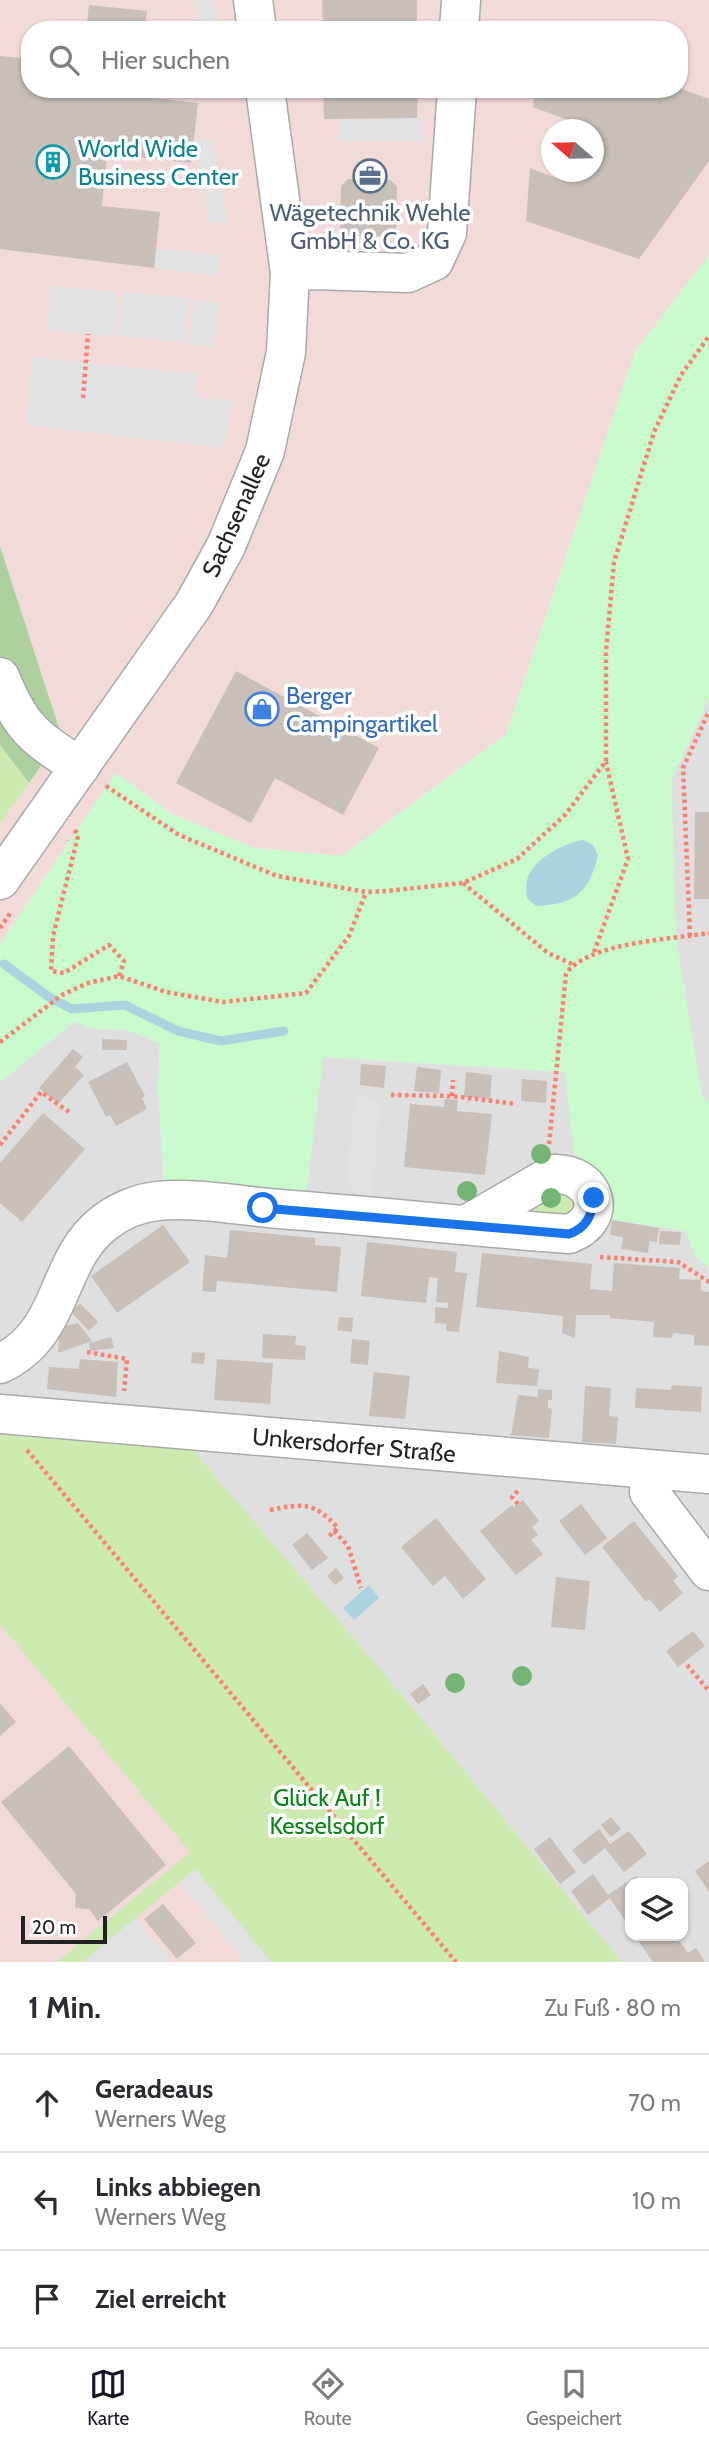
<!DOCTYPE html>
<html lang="de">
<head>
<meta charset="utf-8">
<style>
  :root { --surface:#fff; --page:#f2f2f3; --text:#2b2b33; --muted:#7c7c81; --line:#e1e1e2; --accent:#111827 }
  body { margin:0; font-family:Cabin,sans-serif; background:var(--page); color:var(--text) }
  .controls { position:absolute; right:21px; bottom:21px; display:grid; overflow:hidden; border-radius:14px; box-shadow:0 2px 5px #0004 }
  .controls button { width:63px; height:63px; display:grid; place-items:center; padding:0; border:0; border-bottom:2px solid var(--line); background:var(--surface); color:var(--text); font:35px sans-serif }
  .compass { position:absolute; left:541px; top:119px; width:63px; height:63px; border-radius:50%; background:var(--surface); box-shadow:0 2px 5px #0004; rotate:290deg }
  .scale { position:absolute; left:21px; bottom:18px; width:86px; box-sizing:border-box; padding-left:7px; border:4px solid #222; border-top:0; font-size:19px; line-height:24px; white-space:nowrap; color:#222; -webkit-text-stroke:5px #fff; paint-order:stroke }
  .stop { position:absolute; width:21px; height:21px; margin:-16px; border:5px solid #1a73e8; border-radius:50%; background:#fff }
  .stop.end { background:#1a73e8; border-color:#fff; box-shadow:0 2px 7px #0008 }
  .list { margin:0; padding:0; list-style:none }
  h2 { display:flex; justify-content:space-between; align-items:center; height:91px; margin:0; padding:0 28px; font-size:30px }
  h2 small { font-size:23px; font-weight:400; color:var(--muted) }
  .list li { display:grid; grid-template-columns:46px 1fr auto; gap:21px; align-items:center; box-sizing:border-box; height:98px; padding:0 28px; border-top:2px solid var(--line) }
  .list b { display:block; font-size:26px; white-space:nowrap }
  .list p { margin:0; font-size:23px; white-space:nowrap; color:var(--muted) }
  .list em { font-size:23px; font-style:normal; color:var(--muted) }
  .icon { flex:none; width:38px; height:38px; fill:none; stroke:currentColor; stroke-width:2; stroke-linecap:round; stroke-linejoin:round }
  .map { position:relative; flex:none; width:709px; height:1962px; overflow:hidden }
  .search { position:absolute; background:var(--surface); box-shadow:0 2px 5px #0004; left:21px; right:21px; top:21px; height:77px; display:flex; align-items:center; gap:18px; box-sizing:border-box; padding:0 24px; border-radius:28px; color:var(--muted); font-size:26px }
  .sheet { height:385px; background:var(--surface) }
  nav { display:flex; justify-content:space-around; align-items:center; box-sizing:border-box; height:98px; border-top:2px solid var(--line); background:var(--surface); font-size:19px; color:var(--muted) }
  nav a { display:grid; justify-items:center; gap:4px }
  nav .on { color:var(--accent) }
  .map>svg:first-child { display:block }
  .residential { fill:#e0dfdf; fill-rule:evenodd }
  .commercial { fill:#f2dad9; fill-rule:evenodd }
  .grass { fill:#cdebb0 }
  .forest { fill:#add19e }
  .park { fill:#c8facc }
  .parking { fill:#e2e2e2 }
  .water { fill:#aad3df }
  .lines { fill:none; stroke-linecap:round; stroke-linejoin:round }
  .stream { stroke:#aad3df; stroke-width:9 }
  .building { fill:#c7bfb8 }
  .minor-casing { stroke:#a9a9a9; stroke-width:41 }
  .path { stroke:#fa8072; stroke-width:4.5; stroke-dasharray:3.5 3.5; stroke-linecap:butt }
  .minor { stroke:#fff; stroke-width:38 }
  .tree { fill:#74b475 }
  .route { stroke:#1a73e8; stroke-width:9 }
  .labels { text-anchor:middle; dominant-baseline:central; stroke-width:7; stroke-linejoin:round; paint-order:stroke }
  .culture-label { font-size:24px; fill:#0d838f; stroke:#fff; text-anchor:start }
  .service-label { font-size:24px; fill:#4e5e75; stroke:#fff }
  .street-label { font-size:24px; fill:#222; stroke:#fff }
  .shop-label { font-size:24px; fill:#366cbe; stroke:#fff; text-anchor:start }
  .park-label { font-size:24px; fill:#0c8416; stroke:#fff }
</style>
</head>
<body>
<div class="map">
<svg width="709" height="1962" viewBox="0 0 709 1962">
  <rect width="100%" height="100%" fill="#f2efe9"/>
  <!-- residential -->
  <g class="residential">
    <polygon points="709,697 709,1104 702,1096 676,938 671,781"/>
    <path d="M75 1021 88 1028 127 1030 160 1043 158 1089 164 1181 306 1194 322 1057 565 1072 576 1165 602 1218 686 1231 696 1256 709 1267V1962H622L403 1696 0 1428V1082ZM630 1883H683V1936H630Z"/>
  </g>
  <!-- commercial -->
  <g class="commercial">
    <path d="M0 0H709V255L635 352 506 734 342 856 254 848 172 814 116 773 0 944V824L62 737 0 546ZM30 30H679V89H30ZM552 130H594V172H552Z"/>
    <polygon points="0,1625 201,1864 281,1962 0,1962"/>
  </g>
  <!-- grass -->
  <g class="grass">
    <polygon points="0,745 29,783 0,824"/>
    <polygon points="561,1186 577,1204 565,1218 517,1213"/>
    <polygon points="25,1423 191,1448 403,1696 622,1962 271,1962 195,1869 83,1962 57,1962 190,1852 0,1625 0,1428 9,1429 15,1436"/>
  </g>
  <!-- forest -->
  <polygon class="forest" points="0,546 62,737 29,783 0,745"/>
  <!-- park -->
  <polygon class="park" points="709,255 709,697 671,781 676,938 702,1096 709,1104 709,1267 696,1257 686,1231 602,1218 576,1166 565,1072 323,1057 306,1194 164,1182 158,1089 160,1043 127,1030 88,1028 75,1021 0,1082 0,944 116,773 172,814 254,848 342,856 506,734 635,352"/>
  <!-- parking -->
  <g class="parking">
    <polygon points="195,0 215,0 218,30 199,30"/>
    <rect x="339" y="118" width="84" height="23"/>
    <polygon points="196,138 214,140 228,224 207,221 208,211 205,210 205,191 202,190 203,180 199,180 198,149 195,148"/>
    <polygon points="156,248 220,255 218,276 154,268"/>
    <polygon points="51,286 118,292 114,336 47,331"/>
    <polygon points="123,292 189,298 184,343 118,336"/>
    <polygon points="194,300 219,303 214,347 189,344"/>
    <polygon points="32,357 197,374 194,398 232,400 223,448 26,425"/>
    <polygon points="356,1092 380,1105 371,1201 346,1184"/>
    <polygon points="195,1869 271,1962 245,1962 179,1883"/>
    <polygon points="136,1918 170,1959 166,1962 88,1962 86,1959"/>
  </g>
  <!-- water -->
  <g class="water">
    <path d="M583 840 593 845 598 855C589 894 574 904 536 906L527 898C526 889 525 879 531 871 540 856 567 842 583 840Z"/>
    <polygon points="369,1585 379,1598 354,1620 343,1608"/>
  </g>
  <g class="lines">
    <!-- stream -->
    <polyline class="stream" points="4,964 49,997 72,1009 125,1005 178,1031 221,1041 284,1031"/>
  </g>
  <!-- building -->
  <g class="building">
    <polygon points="322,0 417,0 417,30 323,30"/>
    <polygon points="89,5 147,11 145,30 86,30"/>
    <polygon points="0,56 30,59 30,89 138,89 143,97 198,103 191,163 111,154 107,158 102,206 160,212 154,268 0,249"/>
    <polygon points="679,88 709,99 709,161 639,259 526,221 530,168 564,181 568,172 594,172 594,130 583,130 584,126 533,107 534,89"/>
    <polygon points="323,89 418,89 417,118 324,119"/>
    <polygon points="372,174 379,180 390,180 397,186 396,229 390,236 378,236 370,243 364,236 347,236 340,230 341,186 348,179 367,179"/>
    <polygon points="236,671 379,748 343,815 275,778 251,823 176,783"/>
    <polygon points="695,812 709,812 709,899 694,899"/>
    <polygon points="102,1039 127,1040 127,1050 102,1050"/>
    <polygon points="73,1049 83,1057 75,1067 84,1075 58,1104 39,1088"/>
    <polygon points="127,1062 145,1096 142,1098 147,1109 116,1126 110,1115 106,1117 88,1082"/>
    <polygon points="361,1064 386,1066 384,1088 360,1085"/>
    <polygon points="417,1067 441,1070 439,1093 414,1091"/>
    <polygon points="466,1072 492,1075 490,1099 464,1097"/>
    <polygon points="522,1079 547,1081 546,1103 521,1101"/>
    <polygon points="445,1099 458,1100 457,1111 492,1114 485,1175 404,1167 410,1104 444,1107"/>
    <polygon points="43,1113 85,1149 22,1222 0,1203 0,1163"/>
    <polygon points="612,1220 659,1228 657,1242 650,1241 651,1231 648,1253 621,1249 623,1237 610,1235"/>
    <polygon points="163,1225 190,1262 117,1313 91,1276"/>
    <polygon points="230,1230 315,1238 315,1245 341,1247 337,1292 217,1281 216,1292 202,1291 205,1255 227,1258"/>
    <polygon points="660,1231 681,1232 680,1245 659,1244"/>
    <polygon points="367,1242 457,1252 455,1272 467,1273 459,1332 446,1331 446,1324 435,1323 435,1307 448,1308 448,1303 436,1302 438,1278 429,1277 426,1303 361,1296"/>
    <polygon points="482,1253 592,1264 590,1289 612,1291 614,1263 680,1268 679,1279 701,1280 701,1291 709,1292 709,1346 694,1345 694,1335 673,1333 672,1338 653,1337 654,1322 610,1318 610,1315 576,1315 575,1338 562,1333 563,1316 476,1307"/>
    <polygon points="80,1303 98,1322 89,1331 71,1312"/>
    <polygon points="339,1317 353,1318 352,1332 337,1330"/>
    <polygon points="78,1323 92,1341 58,1353 60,1327"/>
    <polygon points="263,1334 296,1336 295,1345 306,1346 305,1360 262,1358"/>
    <polygon points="111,1337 114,1348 90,1351 89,1343"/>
    <polygon points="352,1339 370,1341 368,1365 350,1363"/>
    <polygon points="499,1351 529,1357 528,1368 539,1369 537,1386 496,1383"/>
    <polygon points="192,1352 205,1353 204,1364 191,1363"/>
    <polygon points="80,1359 118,1362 116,1397 47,1389 49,1367 79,1369"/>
    <polygon points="217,1359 273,1363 270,1404 214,1400"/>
    <polygon points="374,1372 410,1376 405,1419 369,1416"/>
    <polygon points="672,1385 702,1387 701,1412 635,1408 636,1388 671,1390"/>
    <polygon points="585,1386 611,1388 609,1416 618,1417 616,1444 582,1442"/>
    <polygon points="538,1389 552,1390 552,1400 548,1400 548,1408 552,1409 549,1438 511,1435 518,1395 538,1397"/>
    <polygon points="523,1500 539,1521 532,1527 538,1535 531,1540 543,1554 516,1575 480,1531 512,1505 514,1507"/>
    <polygon points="581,1504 607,1538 585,1555 559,1521"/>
    <polygon points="436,1518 486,1579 463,1599 445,1576 433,1586 401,1547"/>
    <polygon points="634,1521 678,1576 673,1581 683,1593 660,1612 649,1599 646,1602 602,1547"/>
    <polygon points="307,1533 328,1558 312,1570 292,1545"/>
    <polygon points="336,1568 344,1578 335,1585 327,1576"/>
    <polygon points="556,1577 590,1581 585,1630 551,1627"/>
    <polygon points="693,1631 705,1646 678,1667 666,1651"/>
    <polygon points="423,1684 431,1695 418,1704 410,1694"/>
    <polygon points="0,1703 16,1722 0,1736"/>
    <polygon points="69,1746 166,1865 98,1921 89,1909 75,1908 76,1894 1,1802"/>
    <polygon points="611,1817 621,1829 611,1837 601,1825"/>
    <polygon points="599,1829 610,1844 629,1831 647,1854 624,1872 605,1848 584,1865 572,1850"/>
    <polygon points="550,1837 576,1872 560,1884 534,1849"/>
    <polygon points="709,1861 709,1892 695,1871"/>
    <polygon points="593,1874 608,1895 636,1876 641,1883 630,1883 630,1928 610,1898 588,1915 571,1891"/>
    <polygon points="163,1904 196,1943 177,1959 144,1919"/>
    <polygon points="635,1936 676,1936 688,1953 696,1948 705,1962 653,1962"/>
  </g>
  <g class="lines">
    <defs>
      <g id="minor">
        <polyline points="253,0 257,30"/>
        <polyline points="459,30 461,0"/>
        <polyline points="290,273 313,270 408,273 434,261 447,233 457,89"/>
        <path d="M0 677C21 729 34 737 80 767"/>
        <polyline points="0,880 194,604 226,546 265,451 286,352 290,273 265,89"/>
        <path d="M0 1364C66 1332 54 1262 104 1223 119 1211 139 1203 157 1201 194 1197 242 1206 279 1209 376 1216 472 1227 569 1234 610 1219 596 1173 554 1174L466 1225"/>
        <polyline points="0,1414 709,1474"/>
        <polyline points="650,1470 649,1492 709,1571"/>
      </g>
    </defs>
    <!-- minor casing -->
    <use href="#minor" class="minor-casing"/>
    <!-- path -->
    <g class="path">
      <polyline points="83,398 88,334"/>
      <polyline points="106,786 179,835 277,876 366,892 386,891 463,883 517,859 565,815 606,761 606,651 614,562 654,432 681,375 709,336"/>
      <polyline points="75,830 78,836 53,936 51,971 64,973 109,945 124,961 119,976"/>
      <polyline points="463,883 548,953 572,964"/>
      <polyline points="0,928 11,912"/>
      <polyline points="690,936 683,768 709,711"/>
      <polyline points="594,952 628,859 606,762"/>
      <polyline points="0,1042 62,995 88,983 119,976 166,992 223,1002 306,993 349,936 366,892"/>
      <polyline points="391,1095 452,1096 516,1104"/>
      <polyline points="452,1096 453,1080"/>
      <path d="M549 1144 566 974C585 943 673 939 709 933"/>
      <polyline points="0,1145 41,1092 69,1112"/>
      <polyline points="600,1257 678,1262 709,1282"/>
      <polyline points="87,1352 127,1359 124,1391"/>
      <polyline points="27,1450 456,1962"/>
      <polyline points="518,1504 512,1497 518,1491"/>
      <path d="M270 1510C304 1503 314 1502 338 1528L327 1538"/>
      <polyline points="334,1531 348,1546 361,1588"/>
      <polyline points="687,1665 709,1691"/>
    </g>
    <!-- minor -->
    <use href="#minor" class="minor"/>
  </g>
  <!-- trees -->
  <g class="tree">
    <circle cx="541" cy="1154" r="10"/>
    <circle cx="467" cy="1191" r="10"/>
    <circle cx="551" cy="1198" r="10"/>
    <circle cx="522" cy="1676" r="10"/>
    <circle cx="455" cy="1683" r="10"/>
  </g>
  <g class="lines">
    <!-- route -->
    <path class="route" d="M263 1208 569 1234C586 1228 592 1216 594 1198"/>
  </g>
  <!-- icons -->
  <defs>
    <symbol id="building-ring" viewBox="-11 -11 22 22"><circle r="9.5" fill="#fff" stroke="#0f9aa8" stroke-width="1.5"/><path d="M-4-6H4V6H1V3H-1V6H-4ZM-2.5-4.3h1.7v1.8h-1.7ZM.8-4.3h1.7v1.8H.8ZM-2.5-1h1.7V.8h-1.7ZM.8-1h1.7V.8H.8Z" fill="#0f9aa8"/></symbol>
    <symbol id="office-ring" viewBox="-11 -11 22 22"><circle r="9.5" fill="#fff" stroke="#5c6f8a" stroke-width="1.5"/><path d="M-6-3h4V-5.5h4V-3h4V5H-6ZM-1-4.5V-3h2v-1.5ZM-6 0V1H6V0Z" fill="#5c6f8a"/></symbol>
    <symbol id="shop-ring" viewBox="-11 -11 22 22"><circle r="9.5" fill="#fff" stroke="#3f7fe0" stroke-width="1.5"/><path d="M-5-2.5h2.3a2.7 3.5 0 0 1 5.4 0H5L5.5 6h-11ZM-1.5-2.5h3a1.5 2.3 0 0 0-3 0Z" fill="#3f7fe0"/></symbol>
  </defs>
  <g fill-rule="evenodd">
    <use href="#building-ring" x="34" y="143" width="38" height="38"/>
    <use href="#office-ring" x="351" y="157" width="38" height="38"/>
    <use href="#shop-ring" x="243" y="690" width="38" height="38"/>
  </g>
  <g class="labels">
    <!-- culture labels -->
    <g class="culture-label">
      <text x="78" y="148">World Wide<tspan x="78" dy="28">Business Center</tspan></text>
    </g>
    <!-- service labels -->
    <g class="service-label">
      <text x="370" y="212">Wägetechnik Wehle<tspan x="370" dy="28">GmbH &amp; Co. KG</tspan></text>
    </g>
    <!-- street labels -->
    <g class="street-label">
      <text transform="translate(236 515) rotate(-66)">Sachsenallee</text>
      <text transform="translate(354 1445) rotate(5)">Unkersdorfer Straße</text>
    </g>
    <!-- shop labels -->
    <g class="shop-label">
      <text x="286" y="695">Berger<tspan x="286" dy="28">Campingartikel</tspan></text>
    </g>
    <!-- park labels -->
    <g class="park-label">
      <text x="327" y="1797">Glück Auf !<tspan x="327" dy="28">Kesselsdorf</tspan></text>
    </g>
  </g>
</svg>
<div class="controls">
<button><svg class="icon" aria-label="layers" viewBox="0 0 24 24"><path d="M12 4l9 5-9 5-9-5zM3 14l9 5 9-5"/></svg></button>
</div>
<svg class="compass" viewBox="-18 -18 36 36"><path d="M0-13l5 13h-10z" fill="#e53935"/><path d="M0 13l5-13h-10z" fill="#7c7c81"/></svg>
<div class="scale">20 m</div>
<div class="stop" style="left:263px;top:1208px"></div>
<div class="stop end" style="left:594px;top:1198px"></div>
<div class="search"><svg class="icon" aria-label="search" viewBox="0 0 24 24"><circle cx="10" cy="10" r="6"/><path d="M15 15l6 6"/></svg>Hier suchen</div>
</div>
<section class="sheet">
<h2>1 Min.<small>Zu Fuß · 80 m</small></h2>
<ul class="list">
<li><svg class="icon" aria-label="ahead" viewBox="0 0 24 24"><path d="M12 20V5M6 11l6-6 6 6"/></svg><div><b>Geradeaus</b><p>Werners Weg</p></div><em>70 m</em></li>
<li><svg class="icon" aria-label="left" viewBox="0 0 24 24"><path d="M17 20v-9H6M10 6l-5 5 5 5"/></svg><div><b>Links abbiegen</b><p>Werners Weg</p></div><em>10 m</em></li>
<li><svg class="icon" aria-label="arrive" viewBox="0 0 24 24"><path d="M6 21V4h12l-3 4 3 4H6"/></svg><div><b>Ziel erreicht</b></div></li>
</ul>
</section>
<nav>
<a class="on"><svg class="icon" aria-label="map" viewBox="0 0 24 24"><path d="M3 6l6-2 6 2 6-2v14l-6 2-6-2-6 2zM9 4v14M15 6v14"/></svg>Karte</a>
<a><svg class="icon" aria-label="directions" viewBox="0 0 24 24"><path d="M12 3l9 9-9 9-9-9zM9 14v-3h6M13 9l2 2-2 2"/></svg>Route</a>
<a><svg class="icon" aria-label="saved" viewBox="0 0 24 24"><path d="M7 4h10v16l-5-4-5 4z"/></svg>Gespeichert</a>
</nav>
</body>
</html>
